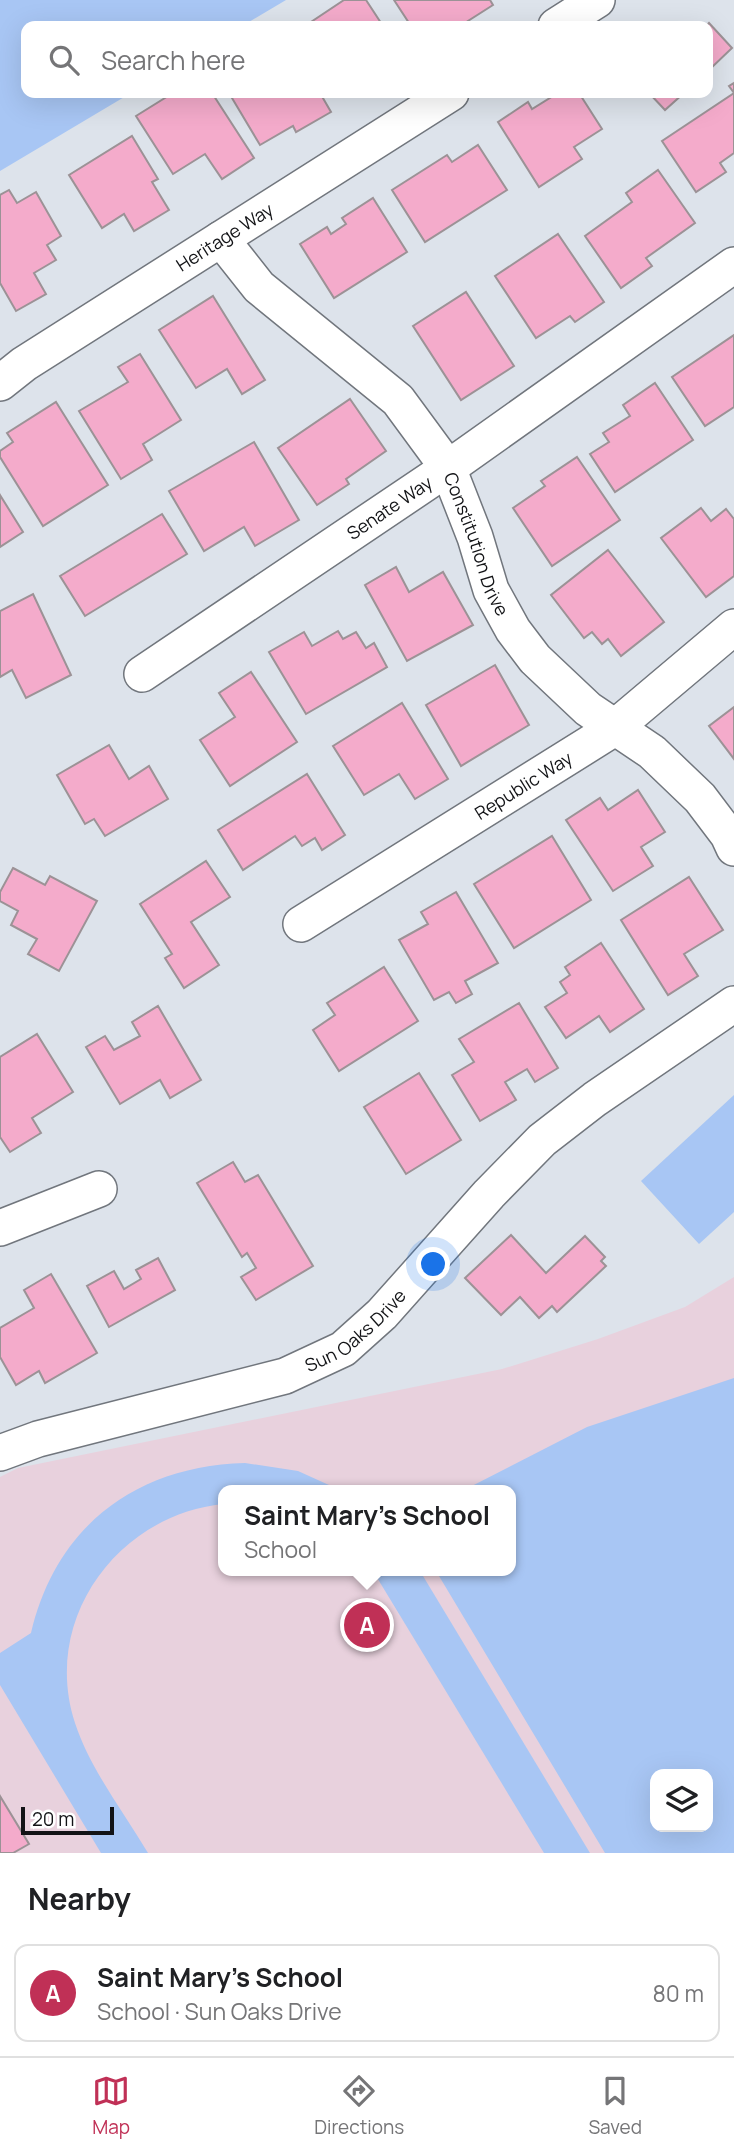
<!DOCTYPE html>
<html lang="en">
<head>
<meta charset="utf-8">
<style>
  :root { --surface:#fff; --page:#f6f6f6; --text:#202124; --muted:#757577; --line:#e0e0e0; --accent:#c03056 }
  body { margin:0; font-family:Manrope,sans-serif; background:var(--page); color:var(--text) }
  .controls { position:absolute; right:21px; bottom:21px; display:grid; overflow:hidden; border-radius:14px; box-shadow:0 7px 28px #0002 }
  .controls button { width:63px; height:63px; display:grid; place-items:center; padding:0; border:0; border-bottom:2px solid var(--line); background:var(--surface); color:var(--text); font:35px sans-serif }
  .scale { position:absolute; left:21px; bottom:18px; width:93px; box-sizing:border-box; padding-left:7px; border:4px solid #121316; border-top:0; font-size:19px; line-height:24px; white-space:nowrap; color:#121316; -webkit-text-stroke:5px #fff; paint-order:stroke }
  .you { position:absolute; left:434px; top:1265px; width:24px; height:24px; margin:-18px; border:5px solid #fff; border-radius:50%; background:#1a73e8; box-shadow:0 0 0 10px #1a73e833 }
  .badge { display:grid; place-items:center; width:46px; height:46px; border-radius:50%; background:var(--accent); color:#fff; font-size:23px; font-weight:700 }
  .pin { position:absolute; translate:-50% -50%; border:4px solid #fff; box-shadow:0 2px 7px #0006 }
  .popup { position:absolute; left:218px; top:1485px; width:298px; height:91px; box-sizing:border-box; display:grid; place-content:center; border-radius:14px; background:var(--surface); filter:drop-shadow(0 2px 5px #0005); font-size:23px; white-space:nowrap; color:var(--muted) }
  .popup b { font-size:26px; color:var(--text) }
  .popup::after { content:''; position:absolute; left:50%; top:100%; margin-left:-14px; border:14px solid transparent; border-top-color:var(--surface) }
  .list { margin:0; padding:0; list-style:none }
  h2 { display:flex; justify-content:space-between; align-items:center; height:91px; margin:0; padding:0 28px; font-size:30px }
  h2 small { font-size:23px; font-weight:400; color:var(--muted) }
  .list li { display:grid; grid-template-columns:46px 1fr auto; gap:21px; align-items:center; box-sizing:border-box; height:98px; margin:0 14px 14px; padding:0 14px; border:2px solid var(--line); border-radius:14px }
  .list b { display:block; font-size:26px; white-space:nowrap }
  .list p { margin:0; font-size:23px; white-space:nowrap; color:var(--muted) }
  .list em { font-size:23px; font-style:normal; color:var(--muted) }
  .icon { flex:none; width:38px; height:38px; fill:none; stroke:currentColor; stroke-width:2; stroke-linecap:round; stroke-linejoin:round }
  .map { position:relative; flex:none; width:734px; height:1853px; overflow:hidden }
  .search { position:absolute; background:var(--surface); box-shadow:0 7px 28px #0002; left:21px; right:21px; top:21px; height:77px; display:flex; align-items:center; gap:18px; box-sizing:border-box; padding:0 24px; border-radius:14px; color:var(--muted); font-size:26px }
  .sheet { height:203px; background:var(--surface) }
  nav { display:flex; justify-content:space-around; align-items:center; box-sizing:border-box; height:98px; border-top:2px solid var(--line); background:var(--surface); font-size:19px; color:var(--muted) }
  nav a { display:grid; justify-items:center; gap:4px }
  nav .on { color:var(--accent) }
  .map>svg:first-child { display:block }
  .education { fill:#e8d1dd; fill-rule:evenodd }
  .green { fill:#a8c6f4; fill-rule:evenodd }
  .building { fill:#f4abcb; stroke:#9c9296; stroke-width:2 }
  .lines { fill:none; stroke-linecap:round; stroke-linejoin:round }
  .minor-casing { stroke:#71767d; stroke-width:38 }
  .minor { stroke:#fff; stroke-width:35 }
  .labels { text-anchor:middle; dominant-baseline:central; stroke-width:7; stroke-linejoin:round; paint-order:stroke }
  .street-label { font-size:18px; fill:#121316; stroke:#fff }
</style>
</head>
<body>
<div class="map">
<svg width="734" height="1853" viewBox="0 0 734 1853">
  <rect width="100%" height="100%" fill="#dde3eb"/>
  <!-- education -->
  <path class="education" d="M734 1277V1853H0V1477L18 1468 502 1369 598 1339 685 1307ZM224 1490H510V1571H224ZM655 1774H708V1827H655Z"/>
  <!-- green -->
  <g class="green">
    <polygon points="0,0 286,0 242,26 26,26 26,93 131,93 0,171"/>
    <polygon points="734,1095 734,1212 699,1244 641,1181"/>
    <path d="M734 1378V1853H605L436 1571H510V1490H464L587 1427ZM708 1774V1827H655V1774Z"/>
    <path d="M245 1463 298 1471 340 1490H224L223 1504C118 1515 41 1619 75 1723 90 1769 123 1811 148 1853H101L0 1685V1653L31 1633C56 1526 136 1466 245 1463Z"/>
    <polygon points="373,1571 420,1571 590,1853 544,1853"/>
  </g>
  <!-- building -->
  <g class="building">
    <polygon points="344,0 366,0 383,26 305,26"/>
    <polygon points="394,0 490,0 493,5 460,26 411,26"/>
    <polygon points="709,23 732,48 708,71 706,26"/>
    <polygon points="734,83 734,153 720,163 726,172 696,192 662,141 734,93 729,86"/>
    <polygon points="173,93 212,93 254,158 222,179 205,154 173,174 136,116"/>
    <polygon points="229,93 320,93 331,112 296,132 293,126 260,145"/>
    <polygon points="558,93 579,93 602,129 574,147 582,159 539,187 498,122 528,102 532,109"/>
    <polygon points="649,93 684,93 665,110"/>
    <polygon points="132,136 158,179 152,182 169,210 134,231 124,214 102,228 69,175"/>
    <polygon points="478,145 507,190 425,242 392,190 447,155 452,162"/>
    <polygon points="658,170 695,223 646,258 652,266 621,288 585,236 632,202 626,193"/>
    <polygon points="9,190 17,203 36,192 61,236 47,245 56,260 34,273 46,294 16,311 0,283 0,195"/>
    <polygon points="373,198 407,252 334,298 300,244 327,227 331,234 346,224 342,218"/>
    <polygon points="558,234 604,302 575,322 570,316 536,338 495,276"/>
    <polygon points="466,292 514,366 461,400 413,326"/>
    <polygon points="213,296 265,380 242,394 227,369 196,388 159,330"/>
    <polygon points="734,335 734,407 705,426 672,377"/>
    <polygon points="140,354 181,420 143,444 152,460 121,479 79,411 128,382 118,367"/>
    <polygon points="655,383 693,440 615,492 590,454 609,442 603,433 630,416 623,405"/>
    <polygon points="350,399 386,451 346,479 349,484 317,505 278,448"/>
    <polygon points="56,402 108,485 43,526 0,457 0,451 13,442 7,433"/>
    <polygon points="254,442 299,520 255,546 244,527 204,551 169,491"/>
    <polygon points="577,457 620,520 552,566 513,508 545,486 541,481"/>
    <polygon points="0,495 23,532 0,547"/>
    <polygon points="701,508 711,521 726,509 734,519 734,576 706,597 661,538"/>
    <polygon points="162,514 187,554 85,616 60,576"/>
    <polygon points="608,550 664,622 621,656 608,639 602,644 592,632 584,638 551,595"/>
    <polygon points="396,567 409,592 443,572 473,625 407,661 365,585"/>
    <polygon points="33,594 71,675 26,698 12,670 0,677 0,611"/>
    <polygon points="338,631 343,639 356,632 366,648 374,643 387,667 306,714 269,652 304,632 312,646"/>
    <polygon points="495,665 529,725 461,766 426,705"/>
    <polygon points="251,672 297,742 230,786 200,740 235,717 219,693"/>
    <polygon points="402,703 448,779 415,799 399,774 364,795 333,746"/>
    <polygon points="734,707 734,759 709,726"/>
    <polygon points="109,745 129,779 149,766 168,799 105,836 94,819 85,824 57,775"/>
    <polygon points="307,774 345,835 322,850 315,838 302,846 295,836 243,870 218,830"/>
    <polygon points="638,790 665,832 641,847 653,866 613,891 566,820 600,798 608,810"/>
    <polygon points="552,836 591,900 514,948 474,884"/>
    <polygon points="206,861 230,897 191,922 219,965 184,988 165,958 172,954 140,904"/>
    <polygon points="13,868 45,885 50,876 97,901 59,971 28,954 37,939 11,925 18,911 0,901 0,892"/>
    <polygon points="689,877 723,930 684,954 698,976 668,995 621,920"/>
    <polygon points="456,892 498,963 465,981 472,994 456,1003 449,992 434,1000 399,940 428,924 421,912"/>
    <polygon points="601,943 644,1009 610,1032 599,1016 566,1038 545,1007 567,993 560,982 570,975 565,967"/>
    <polygon points="384,967 418,1021 339,1071 313,1030 335,1015 327,1003"/>
    <polygon points="519,1003 558,1068 535,1082 527,1069 505,1082 516,1100 480,1121 452,1075 474,1062 459,1039"/>
    <polygon points="158,1006 201,1080 170,1098 160,1080 120,1104 86,1047 105,1036 114,1050 140,1036 132,1022"/>
    <polygon points="37,1034 73,1092 32,1118 41,1133 10,1152 0,1137 0,1057"/>
    <polygon points="419,1073 461,1140 406,1174 364,1107"/>
    <polygon points="233,1162 245,1182 258,1175 313,1266 256,1300 241,1277 256,1268 247,1253 242,1257 197,1183"/>
    <polygon points="511,1235 546,1273 585,1236 605,1257 601,1261 606,1266 557,1312 552,1306 539,1318 520,1297 501,1315 465,1278"/>
    <polygon points="158,1258 175,1290 109,1327 87,1286 114,1271 124,1289 141,1279 136,1270"/>
    <polygon points="51,1274 97,1353 45,1383 39,1371 16,1385 0,1357 0,1328 34,1308 24,1290"/>
    <polygon points="0,1796 29,1844 13,1853 0,1853"/>
  </g>
  <g class="lines">
    <defs>
      <g id="minor">
        <polyline points="556,26 597,0"/>
        <path id="s1" d="M221 239 259 287 398 400 448 468 475 537 491 590 513 630 535 659 588 709 652 752 700 798 728 835 734 848"/>
        <path id="s2" d="M0 383 24 364 451 93"/>
        <path id="s3" d="M142 674 448 468 734 265"/>
        <path id="s4" d="M301 924 613 729 734 627"/>
        <polyline points="0,1228 99,1189"/>
        <path id="s5" d="M0 1453 38 1439 285 1376 343 1349 382 1314 489 1194 542 1140 595 1099 734 1004"/>
      </g>
    </defs>
    <!-- minor casing -->
    <use href="#minor" class="minor-casing"/>
    <!-- minor -->
    <use href="#minor" class="minor"/>
  </g>
  <g class="labels">
    <!-- street labels -->
    <g class="street-label">
      <text stroke="none"><textPath href="#s2" startOffset="268">Heritage Way</textPath></text>
      <text stroke="none"><textPath href="#s3" startOffset="298">Senate Way</textPath></text>
      <text stroke="none"><textPath href="#s1" startOffset="406">Constitution Drive</textPath></text>
      <text stroke="none"><textPath href="#s4" startOffset="262">Republic Way</textPath></text>
      <text stroke="none"><textPath href="#s5" startOffset="380">Sun Oaks Drive</textPath></text>
    </g>
  </g>
</svg>
<div class="controls">
<button><svg class="icon" aria-label="layers" viewBox="0 0 24 24"><path d="M12 4l9 5-9 5-9-5zM3 14l9 5 9-5"/></svg></button>
</div>
<div class="scale">20 m</div>
<div class="you"></div>
<div class="pin badge" style="left:367px;top:1625px">A</div>
<div class="popup"><b>Saint Mary's School</b>School</div>
<div class="search"><svg class="icon" aria-label="search" viewBox="0 0 24 24"><circle cx="10" cy="10" r="6"/><path d="M15 15l6 6"/></svg>Search here</div>
</div>
<section class="sheet">
<h2>Nearby<small></small></h2>
<ul class="list">
<li><span class="badge">A</span><div><b>Saint Mary's School</b><p>School · Sun Oaks Drive</p></div><em>80 m</em></li>
</ul>
</section>
<nav>
<a class="on"><svg class="icon" aria-label="map" viewBox="0 0 24 24"><path d="M3 6l6-2 6 2 6-2v14l-6 2-6-2-6 2zM9 4v14M15 6v14"/></svg>Map</a>
<a><svg class="icon" aria-label="directions" viewBox="0 0 24 24"><path d="M12 3l9 9-9 9-9-9zM9 14v-3h6M13 9l2 2-2 2"/></svg>Directions</a>
<a><svg class="icon" aria-label="saved" viewBox="0 0 24 24"><path d="M7 4h10v16l-5-4-5 4z"/></svg>Saved</a>
</nav>
</body>
</html>
